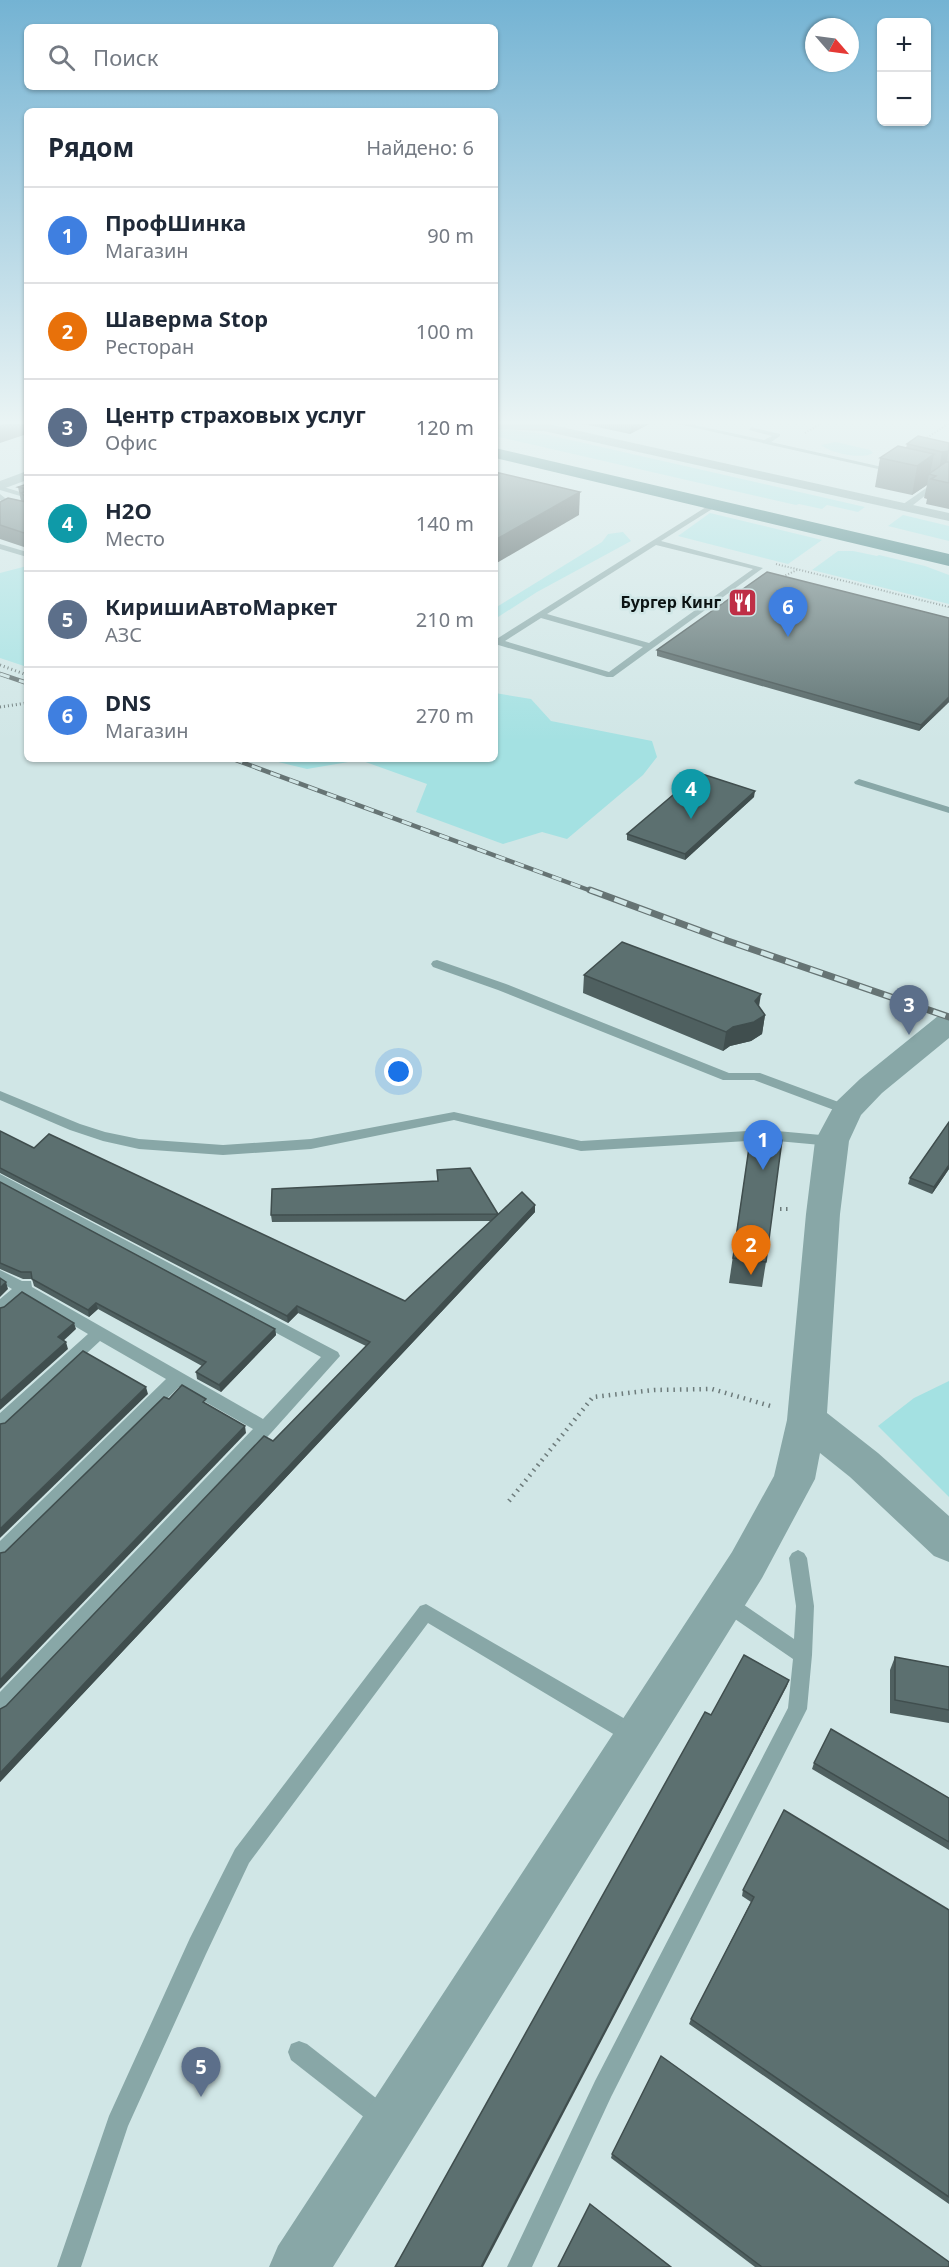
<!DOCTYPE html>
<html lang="ru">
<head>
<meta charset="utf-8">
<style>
  :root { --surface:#fff; --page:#f6f6f7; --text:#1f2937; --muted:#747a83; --line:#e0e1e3; --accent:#ea580c }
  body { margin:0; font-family:"Noto Sans",sans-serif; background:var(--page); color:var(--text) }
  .controls { position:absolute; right:18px; top:18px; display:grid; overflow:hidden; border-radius:9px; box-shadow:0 2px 4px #0004 }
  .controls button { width:54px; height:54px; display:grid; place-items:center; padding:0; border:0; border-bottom:2px solid var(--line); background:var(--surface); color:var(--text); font:30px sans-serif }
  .compass { position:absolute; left:805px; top:18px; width:54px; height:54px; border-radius:50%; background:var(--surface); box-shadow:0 2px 4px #0004; rotate:118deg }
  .you { position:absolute; left:399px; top:1072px; width:21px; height:21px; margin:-15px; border:4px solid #fff; border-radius:50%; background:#1a73e8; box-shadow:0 0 0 9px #1a73e833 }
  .badge { display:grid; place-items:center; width:39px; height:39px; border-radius:50%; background:var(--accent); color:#fff; font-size:20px; font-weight:700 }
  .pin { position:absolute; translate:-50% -50px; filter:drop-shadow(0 2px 3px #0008) }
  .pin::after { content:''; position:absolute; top:32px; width:21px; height:18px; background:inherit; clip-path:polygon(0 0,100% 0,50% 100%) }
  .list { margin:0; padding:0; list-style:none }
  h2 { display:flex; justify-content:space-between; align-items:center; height:78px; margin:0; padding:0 24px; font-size:26px }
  h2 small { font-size:20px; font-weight:400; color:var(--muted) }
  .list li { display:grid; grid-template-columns:39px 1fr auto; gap:18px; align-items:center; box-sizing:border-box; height:96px; padding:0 24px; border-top:2px solid var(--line) }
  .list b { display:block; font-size:22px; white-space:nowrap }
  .list p { margin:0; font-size:20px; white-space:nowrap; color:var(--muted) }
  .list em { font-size:20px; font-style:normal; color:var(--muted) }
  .icon { flex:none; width:33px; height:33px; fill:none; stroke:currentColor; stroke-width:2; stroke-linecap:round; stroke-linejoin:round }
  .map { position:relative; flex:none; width:949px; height:2267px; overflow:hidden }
  .search { position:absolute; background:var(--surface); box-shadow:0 2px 4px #0004; left:24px; top:24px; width:474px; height:66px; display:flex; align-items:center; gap:15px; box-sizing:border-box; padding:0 21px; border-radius:9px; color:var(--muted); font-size:22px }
  .panel { position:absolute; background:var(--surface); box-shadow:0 2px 4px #0004; left:24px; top:108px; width:474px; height:654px; border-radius:9px }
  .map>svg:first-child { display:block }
  .green { fill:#a4e1e2 }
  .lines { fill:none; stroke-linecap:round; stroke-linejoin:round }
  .path-far3 { stroke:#6d7b7b; stroke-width:2; stroke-dasharray:1 2; stroke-linecap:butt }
  .path-far2 { stroke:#6d7b7b; stroke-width:3; stroke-dasharray:1 3; stroke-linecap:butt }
  .path-far1 { stroke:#6d7b7b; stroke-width:4; stroke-dasharray:1.5 4.5; stroke-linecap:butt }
  .path { stroke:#6d7b7b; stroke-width:4.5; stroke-dasharray:1.5 5; stroke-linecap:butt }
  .service { fill:#88a7a7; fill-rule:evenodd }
  .minor { fill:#88a7a7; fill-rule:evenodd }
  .tertiary { fill:#88a7a7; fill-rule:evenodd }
  .primary { fill:#387677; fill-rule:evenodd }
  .rail-far1-casing { stroke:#667474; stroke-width:4.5 }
  .rail-casing { stroke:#667474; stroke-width:7 }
  .rail-far1 { stroke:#d0e6e6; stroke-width:3; stroke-dasharray:10; stroke-linecap:butt }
  .rail { stroke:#d0e6e6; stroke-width:4.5; stroke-dasharray:13; stroke-linecap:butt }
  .wall { fill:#4f6060 }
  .shaded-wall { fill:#404e4e }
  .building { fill:#5c7070; stroke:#404e4e; stroke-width:1.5 }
  .labels { text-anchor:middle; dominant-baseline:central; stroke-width:5; stroke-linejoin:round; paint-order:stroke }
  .far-poi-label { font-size:16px; font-weight:bold; fill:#0b1313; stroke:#d0e6e6; text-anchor:end }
</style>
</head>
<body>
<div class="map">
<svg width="949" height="2267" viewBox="0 0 949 2267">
  <rect width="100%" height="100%" fill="#d0e6e6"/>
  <!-- green -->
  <g class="green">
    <polygon points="495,428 544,434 865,507 858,512 827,505 822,509 799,504 796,505 495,436"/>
    <path d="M836 442 870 450 873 453C862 460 830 453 821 445Z"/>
    <polygon points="710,513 822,540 788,564 678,536"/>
    <polygon points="903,515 949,526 949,541 888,526"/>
    <polygon points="623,532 631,541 537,592 495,619 495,608 602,542 608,534"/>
    <polygon points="838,551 853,551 877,556 879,555 925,566 949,575 949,604 812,570"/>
    <polygon points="27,566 27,667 0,658 0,573"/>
    <polygon points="495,693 531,699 551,721 652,741 657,757 643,775 567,839 542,832 503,844 416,812 427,784 360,760 307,769 266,759 495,759"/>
    <polygon points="949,1381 949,1497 878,1426 914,1398"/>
  </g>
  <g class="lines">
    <!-- path-far3 -->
    <g class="path-far3">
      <polyline points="805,433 820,424"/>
      <polyline points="922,441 948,424"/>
      <polyline points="776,564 949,607"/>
      <polyline points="780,578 797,570"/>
    </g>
    <!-- path-far2 -->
    <g class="path-far2">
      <polyline points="0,665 27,675"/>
      <polyline points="0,707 27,703"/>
    </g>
    <!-- path-far1 -->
    <polyline class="path-far1" points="780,1209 792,1209"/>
    <!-- path -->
    <polyline class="path" points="509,1501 593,1397 654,1390 712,1389 774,1407"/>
    <!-- service -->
    <g class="service">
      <polygon points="678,424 690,424 764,440 772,436 749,430 751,427 780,434 780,436 771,442 900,471 896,473"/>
      <polygon points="949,472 949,477 908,509 902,509 902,505"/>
      <polygon points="0,486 27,494 27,498 0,490"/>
      <polygon points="0,494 15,506 27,511 27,515 9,510 0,500"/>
      <path d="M714 502 718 504 717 506 661 541 763 568 613 677H607L495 644V640ZM656 545 753 569 649 643 547 614ZM541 618 643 647 609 672 505 641Z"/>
      <polygon points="0,544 27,552 27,557 0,549"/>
      <polygon points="859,779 949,807 949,813 855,784 854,782"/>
      <polygon points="437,960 506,984 729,1073 760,1073 852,1107 854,1110 847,1114 842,1113 754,1080 723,1080 498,990 433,967 431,964 433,961"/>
      <polygon points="0,1091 80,1124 105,1132 139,1139 223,1145 311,1139 454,1112 581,1141 766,1130 832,1136 839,1141 832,1146 766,1140 581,1151 454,1120 311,1149 223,1155 139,1149 103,1141 70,1130 0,1100"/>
      <polygon points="0,1174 338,1352 340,1356 271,1433 7,1711 0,1714 0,1692 253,1429 179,1387 6,1557 0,1560 0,1541 166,1379 100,1341 6,1428 0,1430 0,1413 88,1334 24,1296 5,1312 0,1314 0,1299 12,1289 0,1282 0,1270 22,1281 31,1281 32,1287 263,1419 321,1357 0,1185"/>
      <polygon points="798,1550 804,1553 807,1558 814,1606 812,1655 807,1709 611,2097 532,2267 507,2267 595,2081 788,1708 793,1659 719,1608 716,1602 719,1596 725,1594 731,1596 794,1639 796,1606 789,1558 792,1553"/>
      <polygon points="426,1604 639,1727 642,1734 639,1741 632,1743 625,1741 428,1623 249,1863 206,1954 128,2126 81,2267 57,2267 109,2116 190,1938 235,1849 420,1606"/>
      <polygon points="299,2041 307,2044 390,2109 394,2117 390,2125 382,2129 374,2125 291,2060 288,2052 291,2044"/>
    </g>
    <!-- minor -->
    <g class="minor">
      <polygon points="495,424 548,424 949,513 949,521 544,431 495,429"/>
      <polygon points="27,471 27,480 0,490 0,481"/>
    </g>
    <!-- tertiary -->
    <polygon class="tertiary" points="949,1014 949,1038 882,1093 861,1115 849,1141 840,1214 827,1413 878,1453 949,1516 949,1562 934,1556 850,1477 820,1453 815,1479 762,1578 333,2267 269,2267 278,2246 732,1552 774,1476 787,1420 806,1214 815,1141 836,1102 860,1079 938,1016"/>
    <!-- primary -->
    <polygon class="primary" points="495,448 949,554 949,566 495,458"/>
    <defs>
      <g id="rail-far1">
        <polyline points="0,674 27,683"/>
        <polyline points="233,759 594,892"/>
      </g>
      <polyline id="rail" points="590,890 728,941 949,1017"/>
    </defs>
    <!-- rail-far1 casing -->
    <use href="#rail-far1" class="rail-far1-casing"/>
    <!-- rail casing -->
    <use href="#rail" class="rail-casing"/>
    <!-- rail-far1 -->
    <use href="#rail-far1" class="rail-far1"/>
    <!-- rail -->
    <use href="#rail" class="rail"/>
  </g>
  <!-- wall -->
  <g class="wall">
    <polygon points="584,424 649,424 630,434"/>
    <polygon points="949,443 949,509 926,504 927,499 924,498 927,485 912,495 875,487 880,458 906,448 907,444"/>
    <polygon points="27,484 27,548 0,539 0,502 21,501 18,487"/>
    <polygon points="949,618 949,702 919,731 657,656 657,650"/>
    <polygon points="754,797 685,860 627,840 627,834"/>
    <polygon points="584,975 759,1007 765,1015 762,1034 751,1041 730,1046 723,1051 583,993"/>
    <polygon points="949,1122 949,1169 932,1194 908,1184 910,1178"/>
    <polygon points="0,1131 34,1148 405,1301 491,1221 272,1222 271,1215 498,1214 535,1205 535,1212 0,1782 0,1709 6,1706 273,1441 366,1346 298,1313 288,1323 0,1173"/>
    <polygon points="751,1134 766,1262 762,1287 729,1283"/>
    <polygon points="0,1182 275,1329 276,1335 221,1392 197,1379 196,1372 202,1366 98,1309 89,1317 34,1286 32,1279 23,1279 0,1269"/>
    <polygon points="895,1657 949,1667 949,1723 890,1713 890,1670"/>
    <polygon points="814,1763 949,1798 949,1850 812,1769"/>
    <polygon points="743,1890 949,1910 949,2204 689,2024 691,2019 751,1902 742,1896"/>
    <polygon points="612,2154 949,2267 755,2267 611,2158"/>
  </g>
  <!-- shaded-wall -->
  <g class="shaded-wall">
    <polygon points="3,424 27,424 27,434 0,443 0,425"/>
    <polygon points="631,424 649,424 630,434"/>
    <polygon points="949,450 944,474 938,476 942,452"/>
    <polygon points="934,454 930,474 929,474 927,485 912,495 917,466"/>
    <polygon points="580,492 579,515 495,564 495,540"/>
    <polygon points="949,697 949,702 919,731 921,725"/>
    <polygon points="755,791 754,797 685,860 685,854"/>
    <polygon points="761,994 758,1013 755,1001"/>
    <polygon points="765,1015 762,1034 751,1041 730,1046 723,1051 726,1032 733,1027"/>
    <polygon points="949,1165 949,1169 932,1194 934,1187"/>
    <polygon points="535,1205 535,1212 0,1782 0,1773"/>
    <polygon points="6,1282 8,1289 0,1297 0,1288"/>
    <polygon points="96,1303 98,1309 89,1317 88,1310"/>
    <polygon points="297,1306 298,1313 288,1323 287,1316"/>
    <polygon points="74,1323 76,1329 60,1344 58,1337"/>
    <polygon points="275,1329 276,1335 221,1392 219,1385"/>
    <polygon points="66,1342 68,1349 0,1410 0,1401"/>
    <polygon points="146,1387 148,1394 0,1538 0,1529"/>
    <polygon points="245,1426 246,1433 0,1689 0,1680"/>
    <polygon points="789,1680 787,1686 483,2267 481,2267"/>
  </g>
  <!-- building -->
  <g class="building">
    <polygon points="918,436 949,443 949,451 942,452 907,444"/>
    <polygon points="898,446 934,454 917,466 880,458"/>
    <polygon points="946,462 949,462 949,483 931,479 936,476 929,474"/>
    <polygon points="495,472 580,492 495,540"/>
    <polygon points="27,484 27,489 18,487"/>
    <polygon points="27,491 27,534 0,525 0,502 8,498 26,502 26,497 21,493"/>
    <polygon points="767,572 949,618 949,697 921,725 657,650"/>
    <polygon points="699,773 755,791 685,854 627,834"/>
    <polygon points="622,942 761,994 755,1001 765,1015 754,1022 733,1027 726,1032 584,975"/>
    <polygon points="949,1122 949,1165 934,1187 910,1178"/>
    <polygon points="0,1131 34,1148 49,1134 405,1301 522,1192 535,1205 0,1773 0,1709 6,1706 264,1436 273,1441 370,1342 297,1306 287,1316 0,1168"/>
    <polygon points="751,1134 782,1140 766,1262 733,1258"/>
    <polygon points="470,1168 498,1214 271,1215 272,1189 438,1181 437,1170"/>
    <polygon points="0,1182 275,1329 219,1385 196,1372 206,1362 96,1303 88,1310 32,1279 31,1272 21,1272 0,1263"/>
    <polygon points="0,1278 6,1282 0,1288"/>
    <polygon points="22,1292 74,1323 58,1337 66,1342 0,1401 0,1308 4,1307"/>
    <polygon points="83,1351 146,1387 0,1529 0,1424 5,1423"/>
    <polygon points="182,1385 206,1399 203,1402 245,1426 0,1680 0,1553 5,1552 164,1397 169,1399"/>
    <polygon points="744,1655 789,1680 481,2267 395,2267 705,1712 711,1715"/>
    <polygon points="895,1657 949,1667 949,1710 895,1700"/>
    <polygon points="831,1729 949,1798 949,1842 814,1763"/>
    <polygon points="784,1810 949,1910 949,2197 691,2019 754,1897 743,1890"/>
    <polygon points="661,2056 949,2262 949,2267 762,2267 612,2154"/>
    <polygon points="590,2204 671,2267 558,2267"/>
  </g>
  <!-- sky -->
  <linearGradient id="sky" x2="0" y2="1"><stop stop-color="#74b3d3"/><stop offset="0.57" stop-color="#eaf4f4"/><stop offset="1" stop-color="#eaf4f4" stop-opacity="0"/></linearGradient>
  <rect width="949" height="741" fill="url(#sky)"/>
  <!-- icons -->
  <defs>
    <symbol id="restaurant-square" viewBox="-11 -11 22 22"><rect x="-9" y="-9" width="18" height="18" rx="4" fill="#bf2f46" stroke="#d0e6e6"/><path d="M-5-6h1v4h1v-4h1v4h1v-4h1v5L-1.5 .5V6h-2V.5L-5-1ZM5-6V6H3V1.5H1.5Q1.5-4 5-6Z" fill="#fff"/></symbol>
  </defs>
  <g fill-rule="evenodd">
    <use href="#restaurant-square" x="726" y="586" width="33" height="33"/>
  </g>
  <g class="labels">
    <!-- far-poi labels -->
    <g class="far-poi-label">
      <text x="721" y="602">Бургер Кинг</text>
    </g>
  </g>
</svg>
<div class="controls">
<button>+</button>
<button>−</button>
</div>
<svg class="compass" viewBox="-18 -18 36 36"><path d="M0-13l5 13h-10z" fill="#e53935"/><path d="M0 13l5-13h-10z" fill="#747a83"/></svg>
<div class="you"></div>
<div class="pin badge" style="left:763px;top:1170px;background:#3f7fe0">1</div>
<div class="pin badge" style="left:751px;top:1275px;background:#e8710a">2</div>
<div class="pin badge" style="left:909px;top:1035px;background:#5c6f8a">3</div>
<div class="pin badge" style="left:691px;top:819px;background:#0f9aa8">4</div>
<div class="pin badge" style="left:201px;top:2097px;background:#5c6f8a">5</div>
<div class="pin badge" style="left:788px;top:637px;background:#3f7fe0">6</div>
<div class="search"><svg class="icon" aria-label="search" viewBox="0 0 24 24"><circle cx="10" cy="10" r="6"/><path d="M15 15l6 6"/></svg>Поиск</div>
<section class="panel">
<h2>Рядом<small>Найдено: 6</small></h2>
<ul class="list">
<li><span class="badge" style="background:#3f7fe0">1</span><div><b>ПрофШинка</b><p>Магазин</p></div><em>90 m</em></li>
<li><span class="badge" style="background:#e8710a">2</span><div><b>Шаверма Stop</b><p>Ресторан</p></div><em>100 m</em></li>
<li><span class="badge" style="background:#5c6f8a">3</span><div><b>Центр страховых услуг</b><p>Офис</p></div><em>120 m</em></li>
<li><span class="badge" style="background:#0f9aa8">4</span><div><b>H2O</b><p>Место</p></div><em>140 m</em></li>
<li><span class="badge" style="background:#5c6f8a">5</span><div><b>КиришиАвтоМаркет</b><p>АЗС</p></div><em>210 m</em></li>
<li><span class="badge" style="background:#3f7fe0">6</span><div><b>DNS</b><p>Магазин</p></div><em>270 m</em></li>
</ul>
</section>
</div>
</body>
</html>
